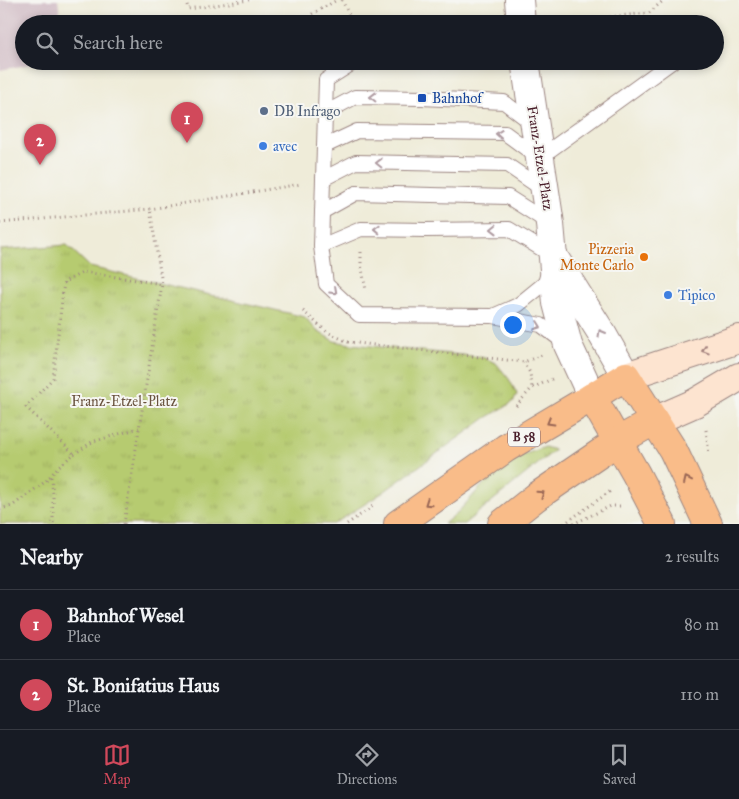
<!DOCTYPE html>
<html lang="en">
<head>
<meta charset="utf-8">
<style>
  :root { --surface:#171b24; --page:#242831; --text:#f1f3f6; --muted:#9ea1a6; --line:#363941; --accent:#d1495b }
  body { margin:0; font-family:"IM FELL Great Primer",serif; background:var(--page); color:var(--text) }
  .you { position:absolute; left:512px; top:324px; width:18px; height:18px; margin:-12px; border:4px solid #fff; border-radius:50%; background:#1a73e8; box-shadow:0 0 0 8px #1a73e833 }
  .badge { display:grid; place-items:center; width:32px; height:32px; border-radius:50%; background:var(--accent); color:#fff; font-size:16px; font-weight:700 }
  .pin { position:absolute; translate:-50% -41px; filter:drop-shadow(0 1px 2px #0008) }
  .pin::after { content:''; position:absolute; top:26px; width:18px; height:15px; background:inherit; clip-path:polygon(0 0,100% 0,50% 100%) }
  .list { margin:0; padding:0; list-style:none }
  h2 { display:flex; justify-content:space-between; align-items:center; height:65px; margin:0; padding:0 20px; font-size:21px }
  h2 small { font-size:16px; font-weight:400; color:var(--muted) }
  .list li { display:grid; grid-template-columns:32px 1fr auto; gap:15px; align-items:center; box-sizing:border-box; height:70px; padding:0 20px; border-top:1px solid var(--line) }
  .list b { display:block; font-size:19px; white-space:nowrap }
  .list p { margin:0; font-size:16px; white-space:nowrap; color:var(--muted) }
  .list em { font-size:16px; font-style:normal; color:var(--muted) }
  .icon { flex:none; width:28px; height:28px; fill:none; stroke:currentColor; stroke-width:2; stroke-linecap:round; stroke-linejoin:round }
  .map { position:relative; flex:none; width:739px; height:524px; overflow:hidden }
  .search { position:absolute; background:var(--surface); box-shadow:0 2px 8px #0003; left:15px; right:15px; top:15px; height:55px; display:flex; align-items:center; gap:12px; box-sizing:border-box; padding:0 18px; border-radius:28px; color:var(--muted); font-size:19px }
  .sheet { height:205px; background:var(--surface) }
  nav { display:flex; justify-content:space-around; align-items:center; box-sizing:border-box; height:70px; border-top:1px solid var(--line); background:var(--surface); font-size:14px; color:var(--muted) }
  nav a { display:grid; justify-items:center; gap:2px }
  nav .on { color:var(--accent) }
  .map>svg:first-child { display:block }
  .industrial { fill:#d2bdc6 }
  .grass { fill:url(#grass-tufts); stroke:#80754d }
  .lines { fill:none; stroke-linecap:round; stroke-linejoin:round }
  .lane-casing { stroke:#9c8682; stroke-width:16 }
  .street-casing { stroke:#9c8682; stroke-width:30 }
  .secondary-casing { stroke:#9c8682; stroke-width:30 }
  .primary-casing { stroke:#9c8682; stroke-width:30 }
  .path { stroke:#9c8682; stroke-width:3; stroke-dasharray:1 4; stroke-linecap:butt }
  .lane { stroke:#fff; stroke-width:14 }
  .street { stroke:#fff; stroke-width:28 }
  .secondary { stroke:#fde4d0; stroke-width:28 }
  .primary { stroke:#f9bc89; stroke-width:28 }
  .oneway { stroke:#ae9aa0 }
  .oneway2 { stroke:#a4827e }
  .oneway3 { stroke:#965 }
  .transit-dot { fill:#1a4fb4; stroke:#f6f6f2; stroke-width:2 }
  .service-dot { fill:#5c6f8a; stroke:#f6f6f2; stroke-width:2 }
  .shop-dot { fill:#3f7fe0; stroke:#f6f6f2; stroke-width:2 }
  .food-dot { fill:#e8710a; stroke:#f6f6f2; stroke-width:2 }
  .labels { text-anchor:middle; dominant-baseline:central; stroke-width:4; stroke-linejoin:round; paint-order:stroke }
  .shield { fill:#f6f6f2; stroke:#7e6067; stroke-width:1 }
  .shield-label { font-size:12px; font-weight:bold; fill:#4a1f2b }
  .transit-label { font-size:14px; fill:#164399; stroke:#f6f6f2; text-anchor:start }
  .service-label { font-size:14px; fill:#4e5e75; stroke:#f6f6f2; text-anchor:start }
  .shop-label { font-size:14px; fill:#366cbe; stroke:#f6f6f2; text-anchor:start }
  .street-label { font-size:14px; fill:#4a1f2b; stroke:#f6f6f2 }
  .food-label { font-size:14px; fill:#c56008; stroke:#f6f6f2; text-anchor:end }
  .park-label { font-size:14px; fill:#6a533f; stroke:#f6f6f2 }
</style>
</head>
<body>
<div class="map">
<svg width="739" height="524" viewBox="0 0 739 524">
  <defs>
    <pattern id="grass-tufts" width="24" height="20" patternUnits="userSpaceOnUse" patternTransform="scale(1.25)"><rect width="24" height="20" fill="#b6cb6f"/><path d="M3 7l-1-3M5 7V3M7 7l1-3M15 17l-1-3M17 17v-4M19 17l1-3" fill="none" stroke="#9eae60"/></pattern>
  </defs>
  <rect width="100%" height="100%" fill="#f6f6f2"/>
  <filter id="ink" filterUnits="userSpaceOnUse"><feTurbulence type="fractalNoise" baseFrequency=".02" numOctaves="2"/><feDisplacementMap in="SourceGraphic" scale="10" xChannelSelector="R" yChannelSelector="G"/><feConvolveMatrix kernelMatrix="1 2 1 2 8 2 1 2 1" color-interpolation-filters="sRGB"/></filter>
  <filter id="wash" filterUnits="userSpaceOnUse"><feTurbulence type="fractalNoise" baseFrequency=".0096" numOctaves="4" result="noise"/><feDisplacementMap in="SourceGraphic" scale="20" xChannelSelector="R" yChannelSelector="G"/><feGaussianBlur stdDeviation="1.12" result="paint"/><feColorMatrix in="noise" values="0 0 0 0 0 0 0 0 0 0 0 0 0 0 0 0 0 1.4 0 .05"/><feComposite in="paint" operator="in"/></filter>
  <g filter="url(#wash)">
    <rect width="100%" height="100%" fill="#efecd9"/>
    <!-- industrial -->
    <polygon class="industrial" points="0,0 58,0 61,24 24,24 24,61 47,61 0,70"/>
    <!-- grass -->
    <g class="grass">
      <polygon points="67,245 90,267 305,317 317,331 334,341 351,344 482,357 496,363 509,379 517,394 513,402 486,418 382,493 334,524 0,524 0,250"/>
      <polygon points="545,447 555,450 464,524 444,524 459,511 499,467 520,456"/>
    </g>
  </g>
  <g filter="url(#ink)">
    <g class="lines">
      <defs>
        <g id="lane">
          <polyline points="356,61 326,80 321,246 326,284 359,315 493,316 541,325 565,343"/>
          <polyline points="325,113 355,97 422,98 504,102 533,124"/>
          <polyline points="325,146 357,131 505,133 539,158 673,61"/>
          <polyline points="323,179 356,162 507,165 545,191"/>
          <polyline points="322,212 356,193 508,197 549,223"/>
          <polyline points="321,246 361,229 426,230 509,229 553,256 545,283 518,305 493,316"/>
        </g>
        <g id="street">
          <polyline points="519,0 521,24"/>
          <polyline points="525,61 550,224 557,303 568,345 592,397"/>
          <polyline points="555,259 601,332 626,376"/>
        </g>
        <g id="secondary">
          <polyline points="626,376 739,339"/>
          <polyline points="654,421 695,403 739,377"/>
        </g>
        <g id="primary">
          <polyline points="592,397 636,474 662,524"/>
          <polyline points="398,524 506,448 592,397 626,376 673,450 708,524"/>
          <polyline points="502,524 536,497 618,441 654,421"/>
        </g>
      </defs>
      <!-- lane casing -->
      <use href="#lane" class="lane-casing"/>
      <!-- street casing -->
      <use href="#street" class="street-casing"/>
      <!-- secondary casing -->
      <use href="#secondary" class="secondary-casing"/>
      <!-- primary casing -->
      <use href="#primary" class="primary-casing"/>
      <!-- path -->
      <g class="path">
        <polyline points="186,0 188,9 249,0"/>
        <polyline points="342,0 353,24"/>
        <polyline points="550,23 649,13 664,0"/>
        <polyline points="312,24 312,14 337,0"/>
        <polyline points="0,223 150,209 301,184"/>
        <polyline points="361,252 361,264 366,290"/>
        <polyline points="303,311 327,332 348,342 524,362 542,355"/>
        <polyline points="524,362 530,373 532,388"/>
        <polyline points="516,406 532,388 552,379"/>
        <polyline points="706,430 709,454"/>
        <polyline points="74,454 92,442 139,428"/>
        <polyline points="51,477 53,493 53,524"/>
        <polyline points="0,509 12,506 46,481 59,466 74,454 26,407 53,378 64,282 84,272 162,284"/>
        <polyline points="124,524 162,284 150,209"/>
        <polyline points="347,524 373,506"/>
        <polyline points="564,524 612,490"/>
        <polyline points="573,524 611,506 621,506"/>
      </g>
      <!-- lane -->
      <use href="#lane" class="lane"/>
      <!-- street -->
      <use href="#street" class="street"/>
      <!-- secondary -->
      <use href="#secondary" class="secondary"/>
      <!-- primary -->
      <use href="#primary" class="primary"/>
    </g>
    <!-- one-way arrows -->
    <defs><path id="oneway-chevron" d="M-2-3.5L2.5 0L-2 3.5" fill="none" stroke-width="1.6" stroke-linecap="round" stroke-linejoin="round" transform="scale(1.25)"/></defs>
    <g class="oneway">
      <use href="#oneway-chevron" transform="translate(373 97) rotate(-179)"/>
      <use href="#oneway-chevron" transform="translate(499 134) rotate(-175)"/>
      <use href="#oneway-chevron" transform="translate(379 163) rotate(-179)"/>
      <use href="#oneway-chevron" transform="translate(377 229) rotate(-178)"/>
      <use href="#oneway-chevron" transform="translate(494 229) rotate(179)"/>
      <use href="#oneway-chevron" transform="translate(334 291) rotate(43)"/>
      <use href="#oneway-chevron" transform="translate(538 326) rotate(20)"/>
      <use href="#oneway-chevron" transform="translate(601 333) rotate(-120)"/>
    </g>
    <use class="oneway2" href="#oneway-chevron" transform="translate(705 350) rotate(162)"/>
    <g class="oneway3">
      <use href="#oneway-chevron" transform="translate(550 422) rotate(150)"/>
      <use href="#oneway-chevron" transform="translate(687 480) rotate(-115)"/>
      <use href="#oneway-chevron" transform="translate(541 494) rotate(-35)"/>
      <use href="#oneway-chevron" transform="translate(428 503) rotate(145)"/>
    </g>
  </g>
  <!-- markers -->
  <rect class="transit-dot" x="417" y="93" width="10" height="10" rx="2.5"/>
  <circle class="service-dot" cx="264" cy="111" r="5"/>
  <g class="shop-dot">
    <circle cx="263" cy="146" r="5"/>
    <circle cx="668" cy="295" r="5"/>
  </g>
  <circle class="food-dot" cx="644" cy="257" r="5"/>
  <g class="labels">
    <!-- shield labels -->
    <rect class="shield" x="508" y="427.5" width="32" height="19" rx="4"/>
    <g class="shield-label">
      <text x="524" y="437">B 58</text>
    </g>
    <!-- transit labels -->
    <g class="transit-label">
      <text x="432" y="98">Bahnhof</text>
    </g>
    <!-- service labels -->
    <g class="service-label">
      <text x="274" y="111">DB Infrago</text>
    </g>
    <!-- shop labels -->
    <g class="shop-label">
      <text x="273" y="146">avec</text>
      <text x="678" y="295">Tipico</text>
    </g>
    <!-- street labels -->
    <g class="street-label">
      <text transform="translate(540 158) rotate(81)">Franz-Etzel-Platz</text>
    </g>
    <!-- food labels -->
    <g class="food-label">
      <text x="634" y="249">Pizzeria<tspan x="634" dy="16">Monte Carlo</tspan></text>
    </g>
    <!-- park labels -->
    <g class="park-label">
      <text x="124" y="401">Franz-Etzel-Platz</text>
    </g>
  </g>
</svg>
<div class="you"></div>
<div class="pin badge" style="left:187px;top:143px">1</div>
<div class="pin badge" style="left:40px;top:165px">2</div>
<div class="search"><svg class="icon" aria-label="search" viewBox="0 0 24 24"><circle cx="10" cy="10" r="6"/><path d="M15 15l6 6"/></svg>Search here</div>
</div>
<section class="sheet">
<h2>Nearby<small>2 results</small></h2>
<ul class="list">
<li><span class="badge">1</span><div><b>Bahnhof Wesel</b><p>Place</p></div><em>80 m</em></li>
<li><span class="badge">2</span><div><b>St. Bonifatius Haus</b><p>Place</p></div><em>110 m</em></li>
</ul>
</section>
<nav>
<a class="on"><svg class="icon" aria-label="map" viewBox="0 0 24 24"><path d="M3 6l6-2 6 2 6-2v14l-6 2-6-2-6 2zM9 4v14M15 6v14"/></svg>Map</a>
<a><svg class="icon" aria-label="directions" viewBox="0 0 24 24"><path d="M12 3l9 9-9 9-9-9zM9 14v-3h6M13 9l2 2-2 2"/></svg>Directions</a>
<a><svg class="icon" aria-label="saved" viewBox="0 0 24 24"><path d="M7 4h10v16l-5-4-5 4z"/></svg>Saved</a>
</nav>
</body>
</html>
